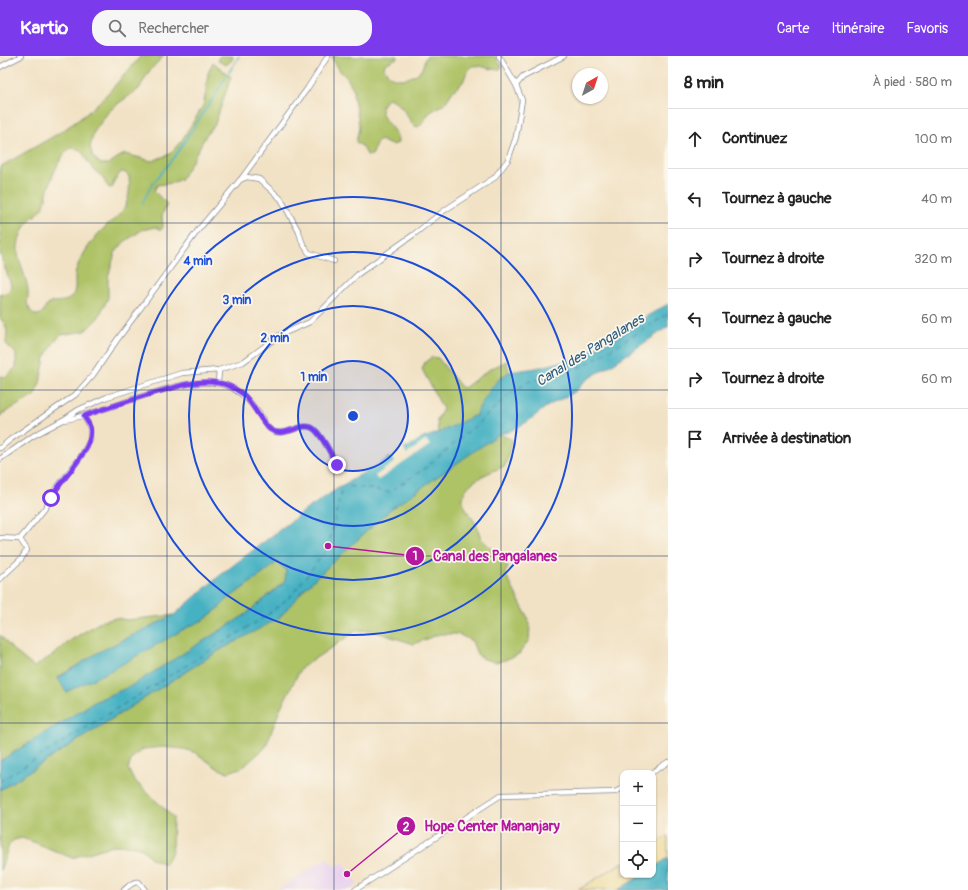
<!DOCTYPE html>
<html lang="fr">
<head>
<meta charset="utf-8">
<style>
  :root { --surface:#fff; --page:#f6f6f6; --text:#222; --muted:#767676; --line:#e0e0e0; --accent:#7c3aed }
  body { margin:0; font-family:Pangolin,sans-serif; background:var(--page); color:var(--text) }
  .controls { position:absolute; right:12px; bottom:12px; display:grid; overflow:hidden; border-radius:8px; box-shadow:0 1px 3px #0004 }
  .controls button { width:36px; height:36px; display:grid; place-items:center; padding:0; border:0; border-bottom:1px solid var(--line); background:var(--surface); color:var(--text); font:20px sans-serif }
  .compass { position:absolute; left:572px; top:12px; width:36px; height:36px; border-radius:50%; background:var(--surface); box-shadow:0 1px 3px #0004; rotate:39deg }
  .stop { position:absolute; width:12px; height:12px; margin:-9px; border:3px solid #7c3aed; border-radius:50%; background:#fff }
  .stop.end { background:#7c3aed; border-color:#fff; box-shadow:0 1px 4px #0008 }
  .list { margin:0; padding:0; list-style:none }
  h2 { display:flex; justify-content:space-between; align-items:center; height:52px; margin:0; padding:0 16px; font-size:17px }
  h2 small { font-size:13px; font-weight:400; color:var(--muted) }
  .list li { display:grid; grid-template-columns:26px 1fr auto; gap:12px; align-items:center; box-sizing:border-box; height:60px; padding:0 16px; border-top:1px solid var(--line) }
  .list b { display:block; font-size:15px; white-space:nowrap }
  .list em { font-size:13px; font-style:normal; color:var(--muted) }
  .icon { flex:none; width:22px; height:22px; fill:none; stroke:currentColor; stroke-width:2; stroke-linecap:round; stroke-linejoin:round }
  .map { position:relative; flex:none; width:668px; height:834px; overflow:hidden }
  header { display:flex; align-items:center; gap:24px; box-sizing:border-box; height:56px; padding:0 20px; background:var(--accent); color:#fff }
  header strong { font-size:19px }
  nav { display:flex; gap:22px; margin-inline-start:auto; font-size:14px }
  .search { width:280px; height:36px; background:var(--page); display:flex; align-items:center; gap:10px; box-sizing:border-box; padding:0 14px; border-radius:16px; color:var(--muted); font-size:15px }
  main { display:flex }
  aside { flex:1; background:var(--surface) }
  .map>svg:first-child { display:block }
  .built { fill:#e8d2ee }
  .green { fill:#aec266; stroke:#647862; fill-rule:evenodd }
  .sand { fill:#eeda9e; stroke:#84847e }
  .water { fill:#45b1c2; stroke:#307090 }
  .pier { fill:#f2e2c5 }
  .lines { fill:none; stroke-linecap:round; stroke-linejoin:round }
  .stream { stroke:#45b1c2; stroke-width:1.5 }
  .ferry { stroke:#2a5c81; stroke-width:1; stroke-dasharray:5 4; stroke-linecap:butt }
  .street-casing { stroke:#868892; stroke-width:6 }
  .street { stroke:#fff; stroke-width:4.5 }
  .route { stroke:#7c3aed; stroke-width:5 }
  .grid { fill:none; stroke:#1b2f5e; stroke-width:1; stroke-opacity:0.55 }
  .ring { fill:none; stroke:#1d4ed8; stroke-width:2 }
  .labels { text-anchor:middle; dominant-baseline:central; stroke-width:3.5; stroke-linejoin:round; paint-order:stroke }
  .water-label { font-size:14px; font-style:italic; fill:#2a5c81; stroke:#fbf7ec }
  .centre { fill:#1d4ed8; stroke:#fbf7ec; stroke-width:2 }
  .ring-label { font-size:12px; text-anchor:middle; font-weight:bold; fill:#1d4ed8; stroke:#fbf7ec; stroke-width:3.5; stroke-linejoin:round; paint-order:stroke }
  .leader { fill:none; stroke:#b5179e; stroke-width:1.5 }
  .callout-dot { fill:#b5179e; stroke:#fbf7ec; stroke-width:1.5 }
  .mark-label { font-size:12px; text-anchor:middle; font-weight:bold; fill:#fff }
  .callout-label { font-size:14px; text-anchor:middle; font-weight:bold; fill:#b5179e; stroke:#fbf7ec; stroke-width:3.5; stroke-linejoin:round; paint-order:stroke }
</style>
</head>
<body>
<header>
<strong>Kartio</strong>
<div class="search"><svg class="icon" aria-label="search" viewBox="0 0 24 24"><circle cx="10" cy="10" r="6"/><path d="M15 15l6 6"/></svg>Rechercher</div>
<nav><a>Carte</a><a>Itinéraire</a><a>Favoris</a></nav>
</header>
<main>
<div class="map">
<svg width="668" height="834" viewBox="0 0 668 834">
  <rect width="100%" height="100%" fill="#fbf7ec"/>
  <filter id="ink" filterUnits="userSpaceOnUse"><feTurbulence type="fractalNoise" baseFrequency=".025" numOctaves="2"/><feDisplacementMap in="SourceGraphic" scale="8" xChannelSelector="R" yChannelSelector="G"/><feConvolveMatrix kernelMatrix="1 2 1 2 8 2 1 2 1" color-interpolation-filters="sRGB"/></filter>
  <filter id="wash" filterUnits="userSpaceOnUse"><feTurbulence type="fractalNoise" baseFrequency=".012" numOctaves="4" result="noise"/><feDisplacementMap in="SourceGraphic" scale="16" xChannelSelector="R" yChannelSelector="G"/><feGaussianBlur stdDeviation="0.9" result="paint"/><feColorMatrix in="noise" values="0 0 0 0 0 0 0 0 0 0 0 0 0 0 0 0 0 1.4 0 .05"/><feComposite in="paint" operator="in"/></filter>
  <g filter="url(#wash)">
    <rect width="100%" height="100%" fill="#f2e2c5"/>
    <!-- built -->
    <polygon class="built" points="327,802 335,811 343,806 358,828 349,834 278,834"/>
    <!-- green -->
    <g class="green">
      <path d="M141 0H164L154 10 148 17 139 33 116 49 106 59 94 76 90 91 93 101 101 108H108L119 101 125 98 152 105 170 98 182 84 203 50 205 41 208 17 213 6 231 21 215 68 206 79 191 107 181 123 172 127 157 129 154 135 167 148 162 160 163 171 161 174 155 171 142 174 124 186 115 197 108 221V242L98 262 85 275 61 279 54 286 45 302 40 327 34 340 2 358 0 361V320L6 321 16 311V298L6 288 7 275 5 268 0 262V237L3 238 9 235 11 229 0 198V111C28 94 60 79 86 58 106 41 123 20 141 0ZM70 92C84 92 83 100 90 109 94 114 98 117 102 121 105 125 106 129 109 132L113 131 114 125 121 116H124L129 120C133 163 109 160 91 187 85 195 79 205 76 214 73 222 78 233 72 240 66 248 57 244 50 247 44 250 44 258 38 259 33 260 30 254 28 250 26 245 29 240 28 235 27 218 14 202 19 185 21 177 25 168 32 162 35 159 39 157 41 154 45 150 46 143 47 137 52 121 57 104 70 92Z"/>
      <polygon points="219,0 233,0 232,4 226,9 218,4"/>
      <path d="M331 0 359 1 361 0H398L397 2 385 8 384 12C386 15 388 18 390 20 399 26 414 22 421 14 424 10 423 5 427 0H495L502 11 500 13C490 15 482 8 472 10L466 18 463 26 453 35 445 47 429 57 421 69 417 71 413 69C407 60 399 44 388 42L382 49C378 66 399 72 398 87 391 91 387 87 381 84 373 88 376 93 372 99H367L363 91 356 86 359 72 358 61 353 39 354 34 347 22 340 15Z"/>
      <polygon points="432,301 438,302 461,331 464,332 490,313 507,305 509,316 498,324 480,350 476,359 438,377 437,364 443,353 422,313 425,306"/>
      <path d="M499 378 513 384 505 410C491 416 456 428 464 449 467 456 472 461 476 468 478 472 479 478 481 482 489 493 504 498 508 512L505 517 528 562 530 569 529 584 519 598 505 604 495 606 484 603 477 598 472 585 458 578H439L414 588 370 574 356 575 301 612 281 651 265 692 243 711 229 716 224 715 217 712 196 697 184 693 163 691 143 693 132 702 128 713 133 723 173 761 172 796 165 808 152 803 142 793 135 790 114 789 72 802 36 787 22 782 14 784 9 789 0 815V734L220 594 279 562 306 531 392 452Z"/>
      <polygon points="277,506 286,514 285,525 245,559 131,630 96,645 0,705 0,579 13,594 34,611 56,597 71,584 102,565 116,562 127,564 174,559 99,596 58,621 66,636 186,572 203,564 218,553 229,542 264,517"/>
    </g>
    <!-- sand -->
    <polygon class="sand" points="668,780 668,822 648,834 578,834 623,806 623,819 653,819 653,789"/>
    <!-- water -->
    <g class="water">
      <polygon points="668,248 668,271 614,307 586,324 576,335 546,351 527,366 508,376 499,378 392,452 306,531 279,562 220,594 0,734 0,705 96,645 131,630 245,559 285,526 286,514 277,506 264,517 229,542 218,553 203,564 186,572 114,613 66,636 58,622 99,596 174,559 218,521 307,453 343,429 423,382 438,377 476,359 480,350 490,334 498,324 509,316 536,312 574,303 622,278 647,260"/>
      <polygon points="668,802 668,834 618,834 642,819 653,819 653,812"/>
    </g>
    <!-- pier -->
    <polygon class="pier" points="426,384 430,389 378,424 375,420 395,406 390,400 371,413 369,411 403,392 407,398"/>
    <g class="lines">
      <!-- stream -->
      <polyline class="stream" points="142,147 153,127 175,100 217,36 239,0"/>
      <!-- ferry -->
      <polyline class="ferry" points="0,725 266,560 291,540 328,492 343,429 389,436 424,413 474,371 512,336 530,325 564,318 588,307 668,258"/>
    </g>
  </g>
  <g filter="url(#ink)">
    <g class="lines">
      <defs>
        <g id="street">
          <polyline points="0,11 21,0"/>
          <polyline points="516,29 523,21 564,0"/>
          <polyline points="241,123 307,33 328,0"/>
          <polyline points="218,327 219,314 243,306 280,279 310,266 358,218 413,179 445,154 494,122 508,104 516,81 522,44 516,29 499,0"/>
          <path d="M63 364C106 359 194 310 232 332 245 339 252 348 260 359 263 364 266 371 271 374 285 383 303 364 314 373 323 380 331 399 337 409"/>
          <polyline points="0,392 11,383 75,339 93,319 117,284 199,173 240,124 247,121 259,123 281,143 299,176 302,186 309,197 334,205"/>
          <polyline points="0,403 33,380 63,364 78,354 107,341 182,317 219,314"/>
          <polyline points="0,482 20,483"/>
          <polyline points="20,483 46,451 55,434 80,402 87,390 90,384 90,372 84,360"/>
          <polyline points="0,523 21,503 27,494 20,483"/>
          <polyline points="651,717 668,706"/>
          <path d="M124 834C129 830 133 825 139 826L145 834"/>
          <polyline points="355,834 501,739 615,736 623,732"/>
        </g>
      </defs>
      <!-- street casing -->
      <use href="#street" class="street-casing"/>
      <!-- street -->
      <use href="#street" class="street"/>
    </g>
  </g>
  <g class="lines" filter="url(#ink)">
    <!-- route -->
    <path class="route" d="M51 442C60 424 96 392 90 371 89 367 85 363 84 360 105 352 126 346 147 339 170 333 194 323 218 327 227 328 236 333 243 338 253 347 262 368 271 374 285 383 303 364 314 373 323 380 331 399 337 409"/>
  </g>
  <!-- grid -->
  <path class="grid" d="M167 0V834M334 0V834M501 0V834M0 167H668M0 334H668M0 500H668M0 667H668"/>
  <!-- distance rings -->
  <circle cx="353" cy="360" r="55" fill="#1d4ed8" fill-opacity=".12"/>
  <g class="ring">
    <circle cx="353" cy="360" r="55"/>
    <circle cx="353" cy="360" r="110"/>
    <circle cx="353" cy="360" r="164"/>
    <circle cx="353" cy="360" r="219"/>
  </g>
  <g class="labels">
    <!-- water labels -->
    <g class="water-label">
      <text transform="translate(590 294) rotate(-32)">Canal des Pangalanes</text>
    </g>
  </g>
  <circle cx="353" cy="360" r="6" class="centre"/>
  <g class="ring-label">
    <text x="198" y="209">4 min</text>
    <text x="237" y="248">3 min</text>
    <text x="275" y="286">2 min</text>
    <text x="314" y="325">1 min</text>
  </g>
  <!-- callouts -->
  <path class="leader" d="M328 490L415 500M347 818L406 770"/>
  <g class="callout-dot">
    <circle cx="328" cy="490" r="4"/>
    <circle cx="347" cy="818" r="4"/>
    <circle cx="415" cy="500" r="10"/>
    <circle cx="406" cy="770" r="10"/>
  </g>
  <g class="mark-label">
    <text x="415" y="504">1</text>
    <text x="406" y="775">2</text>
  </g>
  <g class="callout-label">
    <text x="495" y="505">Canal des Pangalanes</text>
    <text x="492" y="775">Hope Center Mananjary</text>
  </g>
</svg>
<div class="controls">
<button>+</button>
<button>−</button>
<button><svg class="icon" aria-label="locate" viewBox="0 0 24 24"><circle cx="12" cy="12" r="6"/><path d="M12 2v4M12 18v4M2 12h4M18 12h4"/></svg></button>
</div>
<svg class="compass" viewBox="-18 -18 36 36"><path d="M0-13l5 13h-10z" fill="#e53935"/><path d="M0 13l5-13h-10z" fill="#767676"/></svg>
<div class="stop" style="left:51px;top:442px"></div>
<div class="stop end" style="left:337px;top:409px"></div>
</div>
<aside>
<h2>8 min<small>À pied · 580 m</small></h2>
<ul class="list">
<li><svg class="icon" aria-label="ahead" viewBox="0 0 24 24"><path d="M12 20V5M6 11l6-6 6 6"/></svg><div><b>Continuez</b></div><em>100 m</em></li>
<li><svg class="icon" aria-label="left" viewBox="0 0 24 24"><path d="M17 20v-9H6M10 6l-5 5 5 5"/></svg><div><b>Tournez à gauche</b></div><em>40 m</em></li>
<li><svg class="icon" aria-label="right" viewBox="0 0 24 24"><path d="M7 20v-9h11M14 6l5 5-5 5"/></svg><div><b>Tournez à droite</b></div><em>320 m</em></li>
<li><svg class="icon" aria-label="left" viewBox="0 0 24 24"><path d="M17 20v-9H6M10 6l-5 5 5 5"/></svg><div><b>Tournez à gauche</b></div><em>60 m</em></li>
<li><svg class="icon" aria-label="right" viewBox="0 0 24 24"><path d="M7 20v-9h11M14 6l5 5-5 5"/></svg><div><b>Tournez à droite</b></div><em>60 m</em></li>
<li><svg class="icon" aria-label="arrive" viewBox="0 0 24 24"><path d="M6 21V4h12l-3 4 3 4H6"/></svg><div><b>Arrivée à destination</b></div></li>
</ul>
</aside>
</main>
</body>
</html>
